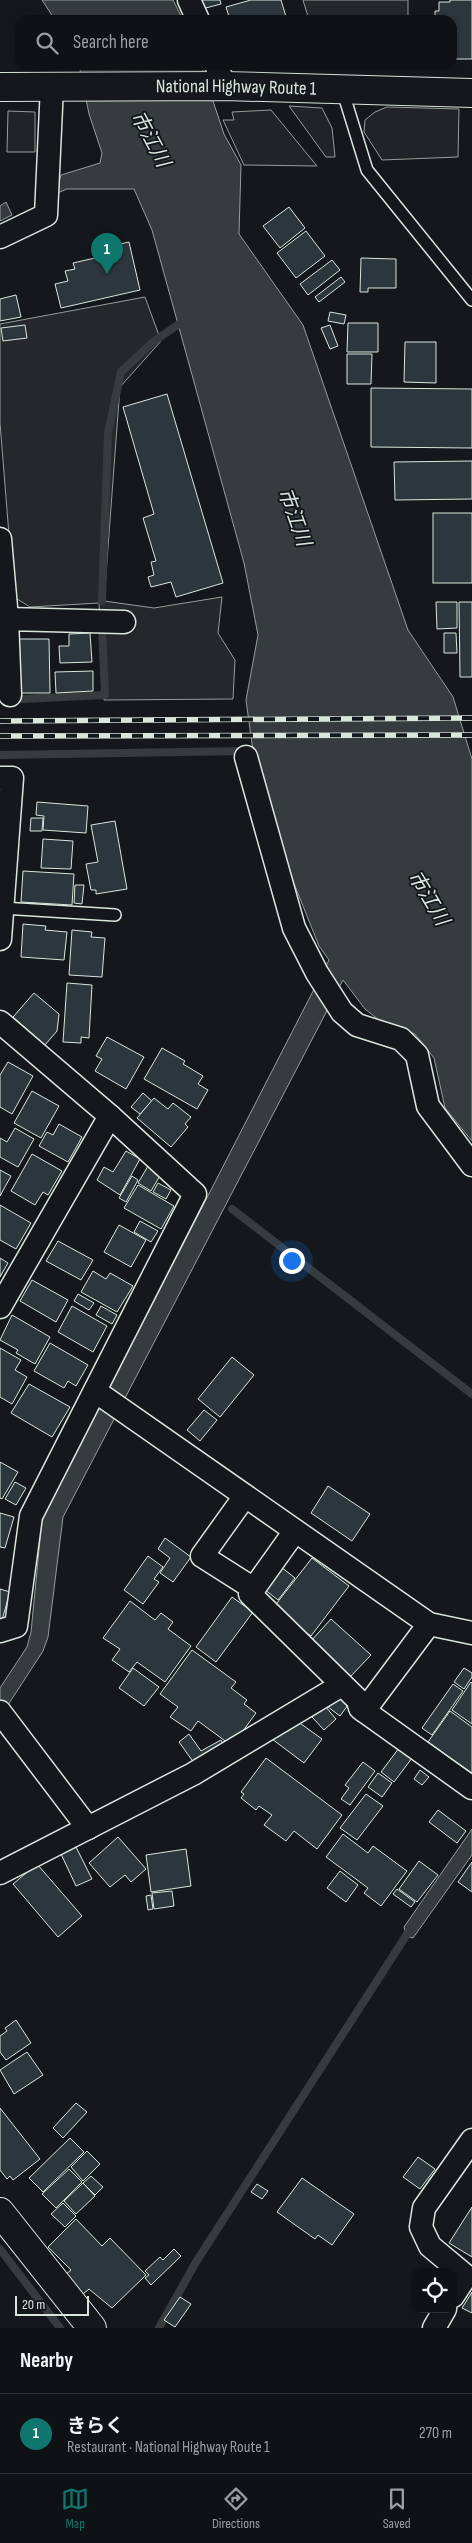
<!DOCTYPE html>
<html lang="en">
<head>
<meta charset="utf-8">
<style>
  :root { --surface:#0f1215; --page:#1d2022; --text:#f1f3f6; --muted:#9b9ea0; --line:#2f3234; --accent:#0f766e }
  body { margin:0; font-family:"Sofia Sans Condensed","Noto Sans JP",sans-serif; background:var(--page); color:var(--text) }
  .controls { position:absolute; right:15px; bottom:15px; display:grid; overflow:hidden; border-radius:10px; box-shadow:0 1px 4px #0004 }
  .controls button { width:45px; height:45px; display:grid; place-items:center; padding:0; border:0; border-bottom:1px solid var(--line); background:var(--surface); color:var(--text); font:25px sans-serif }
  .scale { position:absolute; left:15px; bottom:12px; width:74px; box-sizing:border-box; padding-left:5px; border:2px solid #d8e6dc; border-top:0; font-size:14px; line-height:18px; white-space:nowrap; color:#d8e6dc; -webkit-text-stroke:4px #14181c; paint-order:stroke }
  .you { position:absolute; left:291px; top:1260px; width:18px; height:18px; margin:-12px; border:4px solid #fff; border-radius:50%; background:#1a73e8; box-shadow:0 0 0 8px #1a73e833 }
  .badge { display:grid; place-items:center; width:32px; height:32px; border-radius:50%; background:var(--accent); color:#fff; font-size:16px; font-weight:700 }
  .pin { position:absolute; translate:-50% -41px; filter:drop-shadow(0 1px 2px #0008) }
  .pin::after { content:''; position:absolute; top:26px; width:18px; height:15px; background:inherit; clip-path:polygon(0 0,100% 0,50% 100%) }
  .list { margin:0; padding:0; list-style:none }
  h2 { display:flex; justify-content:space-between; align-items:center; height:65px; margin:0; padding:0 20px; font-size:21px }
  h2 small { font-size:16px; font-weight:400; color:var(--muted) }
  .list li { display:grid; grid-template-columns:32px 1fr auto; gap:15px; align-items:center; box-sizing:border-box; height:80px; padding:0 20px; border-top:1px solid var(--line) }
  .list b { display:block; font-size:19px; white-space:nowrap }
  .list p { margin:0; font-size:16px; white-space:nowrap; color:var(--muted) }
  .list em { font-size:16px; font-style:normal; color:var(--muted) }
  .icon { flex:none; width:28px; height:28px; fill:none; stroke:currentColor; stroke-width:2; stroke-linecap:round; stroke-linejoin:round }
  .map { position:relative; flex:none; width:472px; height:2328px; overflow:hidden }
  .search { position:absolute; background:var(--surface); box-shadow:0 1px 4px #0004; left:15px; right:15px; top:15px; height:55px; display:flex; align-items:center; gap:12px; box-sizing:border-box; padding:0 18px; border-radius:15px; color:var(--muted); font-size:19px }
  .sheet { height:145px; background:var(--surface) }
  nav { display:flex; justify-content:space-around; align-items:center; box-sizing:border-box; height:70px; border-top:1px solid var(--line); background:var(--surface); font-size:14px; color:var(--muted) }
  nav a { display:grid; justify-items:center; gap:2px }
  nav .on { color:var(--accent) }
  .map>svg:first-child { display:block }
  .green { fill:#202428; stroke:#939e99 }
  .parking { fill:#24282b; stroke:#939e99 }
  .water { fill:#363b3e; stroke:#939e99 }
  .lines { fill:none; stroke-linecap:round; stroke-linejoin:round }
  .stream { stroke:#363b3e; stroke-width:8 }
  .building { fill:#2c363c; stroke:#d8e6dc }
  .service-casing { stroke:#d8e6dc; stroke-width:14 }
  .minor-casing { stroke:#d8e6dc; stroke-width:25 }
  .secondary-casing { stroke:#d8e6dc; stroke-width:30 }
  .trunk-casing { stroke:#d8e6dc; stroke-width:30 }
  .service { stroke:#14181c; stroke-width:11 }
  .minor { stroke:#14181c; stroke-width:22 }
  .secondary { stroke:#14181c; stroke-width:28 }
  .trunk { stroke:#14181c; stroke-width:28 }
  .rail-casing { stroke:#d8e6dc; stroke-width:5.5 }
  .rail { stroke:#14181c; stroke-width:4; stroke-dasharray:11; stroke-linecap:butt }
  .labels { text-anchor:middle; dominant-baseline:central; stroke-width:4; stroke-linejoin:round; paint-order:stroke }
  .street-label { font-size:19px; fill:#d8e6dc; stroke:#14181c }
  .water-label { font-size:20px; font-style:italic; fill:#d8e6dc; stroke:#14181c }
</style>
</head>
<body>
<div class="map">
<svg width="472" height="2328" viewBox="0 0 472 2328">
  <rect width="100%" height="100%" fill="#14181c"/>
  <!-- green -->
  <g class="green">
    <polygon points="289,106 322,108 332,128 335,157 326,157"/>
    <polygon points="387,107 459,109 458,157 382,160 364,132 365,120 375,112"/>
    <polygon points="271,110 317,166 244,165 223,120 234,120 232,112"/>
    <polygon points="8,111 35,112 35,152 7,152"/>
  </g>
  <!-- parking -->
  <g class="parking">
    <polygon points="303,0 408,0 408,20 309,20"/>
    <polygon points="145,297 161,341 120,387 104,601 154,608 222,597 218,633 235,660 233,699 104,700 99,603 30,607 14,597 0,423 0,324"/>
  </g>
  <!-- water -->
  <g class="water">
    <polygon points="42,0 173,0 183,20 55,20"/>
    <polygon points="79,65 201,65 224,134 241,165 239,234 303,325 408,630 453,697 472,759 472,1141 445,1108 434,1058 415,1034 379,1020 365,1009 343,980 63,1517 48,1637 43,1651 6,1708 0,1713 0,1688 27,1647 31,1632 42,1519 329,960 319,946 291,876 253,751 246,700 258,635 244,563 152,230 134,189 67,189 55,194 61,175 100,163 102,153 89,114"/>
    <polygon points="6,202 12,215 0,221 0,206"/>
    <polygon points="472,1829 472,1855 413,1938 406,1936 404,1927"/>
  </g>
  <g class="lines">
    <!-- stream -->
    <g class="stream">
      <polyline points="102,601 108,433 121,372 153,342 179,324"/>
      <polyline points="22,699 105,695 102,627"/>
      <polyline points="0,755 245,751"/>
      <polyline points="232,1209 472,1394"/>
      <polyline points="0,2249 60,2328"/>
      <polyline points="159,2328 196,2262 411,1928"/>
    </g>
  </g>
  <!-- building -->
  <g class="building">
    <polygon points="195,0 220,0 221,4 198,10"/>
    <polygon points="251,0 281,0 287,20 230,20 226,7"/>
    <polygon points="450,0 472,0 472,59 452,59 452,20 435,20 435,11 439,11 439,2 450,2"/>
    <polygon points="289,207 305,228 280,248 263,226"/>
    <polygon points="306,231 325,256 296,278 277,253"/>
    <polygon points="129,242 140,290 61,308 55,284 68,281 65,271 75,269 73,263 95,258 94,250"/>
    <polygon points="361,258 396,259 396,288 368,288 368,292 360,292"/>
    <polygon points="332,260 340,270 308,295 300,284"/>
    <polygon points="341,277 345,282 319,302 315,297"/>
    <polygon points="16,295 21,317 0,321 0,299"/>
    <polygon points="330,312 346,315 344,324 328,321"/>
    <polygon points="348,323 378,323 378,352 347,352"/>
    <polygon points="25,325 27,338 3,341 1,328"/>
    <polygon points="330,325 338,346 330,349 321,328"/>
    <polygon points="405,342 436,342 436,383 404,382"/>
    <polygon points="347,354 372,354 371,384 347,384"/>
    <polygon points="371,388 472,389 472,448 371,447"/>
    <polygon points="167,394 223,583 176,597 171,582 151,587 148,577 154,575 151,562 156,561 143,518 154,514 123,407"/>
    <polygon points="472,461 472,499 395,500 394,462"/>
    <rect x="433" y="513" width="39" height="70"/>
    <polygon points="436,602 457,602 457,628 437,629"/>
    <polygon points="459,602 472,602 472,677 460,677"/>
    <polygon points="90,633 92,662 60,663 59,646 69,646 69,634"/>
    <polygon points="444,633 456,633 457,653 444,653"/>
    <polygon points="19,639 49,639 50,693 20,693"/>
    <polygon points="93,671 93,691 56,693 55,672"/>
    <polygon points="37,802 88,806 86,833 43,830 44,816 36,815"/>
    <polygon points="31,818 43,818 42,831 30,831"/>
    <polygon points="115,821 127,889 96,894 96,890 91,890 86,864 98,862 91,825"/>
    <polygon points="43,839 73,841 71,869 41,868"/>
    <polygon points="23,871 74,874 72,905 21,902"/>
    <polygon points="75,885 84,885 82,904 74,903"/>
    <polygon points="23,924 46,926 45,930 67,932 64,960 21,957"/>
    <polygon points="72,930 92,932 91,937 105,938 102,977 69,975"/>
    <polygon points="67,983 92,985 89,1038 81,1037 81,1043 63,1042"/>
    <polygon points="34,993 59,1014 57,1031 45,1045 13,1017"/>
    <polygon points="107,1037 144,1057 126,1089 95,1071 102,1059 96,1056"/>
    <polygon points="162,1048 185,1061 183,1064 203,1076 198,1084 208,1090 197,1109 144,1079"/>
    <polygon points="8,1062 33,1076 12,1114 0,1107 0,1075"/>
    <polygon points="32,1091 59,1106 41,1138 14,1123"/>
    <polygon points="143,1093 152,1101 140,1114 131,1107"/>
    <polygon points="154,1098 168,1109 173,1103 191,1117 185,1124 188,1127 171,1147 137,1118"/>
    <polygon points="59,1124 82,1137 68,1162 39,1146 47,1132 53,1135"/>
    <polygon points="15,1128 34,1139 18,1167 0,1157 0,1138 7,1142"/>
    <polygon points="126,1151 140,1159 120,1195 97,1180 104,1167 113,1172"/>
    <polygon points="32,1154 62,1171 48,1195 43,1192 35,1205 11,1191"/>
    <polygon points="148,1166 161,1174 151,1191 138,1183"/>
    <polygon points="0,1170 11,1176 0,1196"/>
    <polygon points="132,1176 138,1180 126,1202 119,1198"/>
    <polygon points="158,1183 171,1190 166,1199 153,1192"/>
    <polygon points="138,1185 174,1206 161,1229 124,1208"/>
    <polygon points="0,1205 31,1223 16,1249 0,1240"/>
    <polygon points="140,1221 158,1231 151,1242 134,1232"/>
    <polygon points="119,1225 146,1240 131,1267 104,1252"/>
    <polygon points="58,1241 93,1260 81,1280 46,1261"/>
    <polygon points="0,1258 8,1263 0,1277"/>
    <polygon points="93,1271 106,1279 110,1273 133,1286 117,1312 81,1292"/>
    <polygon points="32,1280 68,1300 56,1322 20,1301"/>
    <polygon points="78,1294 94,1303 89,1310 74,1301"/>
    <polygon points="72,1306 107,1326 93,1352 58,1332"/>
    <polygon points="101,1306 117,1315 112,1324 96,1315"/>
    <polygon points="12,1315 50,1337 35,1364 16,1353 18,1350 0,1340"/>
    <polygon points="50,1343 88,1365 76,1386 68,1381 64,1388 34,1371"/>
    <polygon points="0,1348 21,1360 15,1370 27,1377 12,1404 0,1397"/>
    <polygon points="232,1357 254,1375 220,1417 198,1399"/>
    <polygon points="29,1384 70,1407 52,1437 11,1413"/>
    <polygon points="204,1410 217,1420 200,1441 187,1430"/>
    <polygon points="0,1462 18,1472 2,1499 0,1498"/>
    <polygon points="15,1482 26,1488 16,1505 5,1499"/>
    <polygon points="328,1486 370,1514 352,1541 311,1513"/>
    <polygon points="0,1513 14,1517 5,1548 0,1547"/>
    <polygon points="165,1538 191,1557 173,1582 160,1573 170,1558 158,1549"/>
    <polygon points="148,1556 163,1567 154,1579 159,1582 143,1604 124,1590"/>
    <polygon points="312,1558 349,1586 311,1636 273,1608"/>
    <polygon points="281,1567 295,1578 278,1600 264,1589"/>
    <polygon points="0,1589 10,1592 2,1620 0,1620"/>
    <polygon points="232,1597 253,1612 216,1662 196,1647"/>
    <polygon points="130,1601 155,1620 161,1613 173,1622 168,1629 191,1646 165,1682 137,1662 129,1672 112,1660 120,1649 103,1638"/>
    <polygon points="331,1619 371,1655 349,1678 310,1642"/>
    <polygon points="192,1650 236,1682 231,1688 247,1700 244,1704 256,1713 232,1746 198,1721 191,1731 170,1717 178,1707 160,1694"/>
    <polygon points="133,1668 159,1687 144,1706 119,1688"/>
    <polygon points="464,1668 472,1673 472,1677 464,1689 454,1682"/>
    <polygon points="471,1682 472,1683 472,1724 452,1710"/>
    <polygon points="453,1684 463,1691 432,1735 422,1728"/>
    <polygon points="336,1696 348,1705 340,1716 328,1707"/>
    <polygon points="325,1706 336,1719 324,1730 312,1717"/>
    <polygon points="450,1711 472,1727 472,1773 428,1742"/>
    <polygon points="297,1721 322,1739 304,1763 272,1739 284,1724 290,1729"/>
    <polygon points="189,1734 201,1751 221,1740 227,1750 197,1767 179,1742"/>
    <polygon points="399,1748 412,1758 394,1782 381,1772"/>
    <polygon points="266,1758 342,1815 317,1849 294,1831 286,1841 264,1825 272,1815 259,1806 256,1810 241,1798 244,1794 241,1792"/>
    <polygon points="363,1762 375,1771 350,1805 341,1799 349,1788 345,1785"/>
    <polygon points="420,1770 429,1777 422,1785 414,1779"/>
    <polygon points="378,1773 392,1783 382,1797 368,1787"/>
    <polygon points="366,1794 383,1806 357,1840 340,1828"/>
    <polygon points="438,1810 466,1831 457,1843 429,1822"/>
    <polygon points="343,1834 368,1853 373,1846 407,1871 381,1906 364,1893 368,1888 326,1857"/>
    <polygon points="118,1837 146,1869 131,1882 125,1875 110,1887 89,1863"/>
    <polygon points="76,1847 92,1879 76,1886 61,1854"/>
    <polygon points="186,1849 191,1886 151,1892 146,1855"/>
    <polygon points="419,1861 438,1875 417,1902 399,1889"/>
    <polygon points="472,1862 472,1892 458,1882"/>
    <polygon points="37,1864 82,1916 58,1937 13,1884"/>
    <polygon points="340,1871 358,1885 346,1902 327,1888"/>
    <polygon points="397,1889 415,1902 411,1907 393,1894"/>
    <polygon points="172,1891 174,1906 154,1909 152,1893"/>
    <polygon points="151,1895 153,1909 148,1910 146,1896"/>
    <polygon points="16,2020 31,2043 6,2060 0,2052 0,2036 7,2031 5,2028"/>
    <polygon points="27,2052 43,2075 14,2094 0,2070"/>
    <polygon points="76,2103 87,2112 63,2138 53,2128"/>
    <polygon points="0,2108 40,2159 13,2180 10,2176 7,2179 0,2170"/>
    <polygon points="70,2138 84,2152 43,2192 29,2178"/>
    <polygon points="87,2151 100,2164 83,2181 71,2167"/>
    <polygon points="418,2157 435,2169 420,2189 403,2177"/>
    <polygon points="69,2169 82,2182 56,2208 42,2194"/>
    <polygon points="91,2176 103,2187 95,2195 83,2183"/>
    <polygon points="302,2178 354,2214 332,2245 318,2235 315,2239 277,2212"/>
    <polygon points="83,2183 95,2196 76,2214 64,2201"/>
    <polygon points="257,2184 268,2191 262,2199 251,2192"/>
    <polygon points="63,2203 76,2216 65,2227 51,2214"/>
    <polygon points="472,2207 472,2257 449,2243"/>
    <polygon points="76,2219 102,2246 110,2238 146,2275 112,2308 89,2289 83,2294 65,2275 71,2270 48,2247"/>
    <polygon points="174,2249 181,2256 151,2285 145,2278 149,2275 145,2271 160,2257 163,2260"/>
    <polygon points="472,2292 472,2313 462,2308"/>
    <polygon points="180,2297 191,2304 175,2327 164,2320"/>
  </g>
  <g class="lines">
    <defs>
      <g id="service">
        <polyline points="342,89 367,170 472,300"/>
        <polyline points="2,908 115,915"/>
      </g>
      <g id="minor">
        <polyline points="189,0 198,20"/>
        <polyline points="216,65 225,86"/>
        <polyline points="0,237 46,215 52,86"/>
        <polyline points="0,539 7,619 0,619"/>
        <polyline points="10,695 7,619 124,622"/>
        <polyline points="246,757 294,928 317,973 342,1012 357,1025 401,1039 417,1055 428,1106 472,1165"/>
        <polyline points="0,778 12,778 0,939"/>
        <polyline points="0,1022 110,1116 195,1194 31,1516 16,1626 0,1631"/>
        <polyline points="0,1307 110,1116"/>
        <polyline points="95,1391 429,1624 472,1633"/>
        <polyline points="245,1496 202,1556 254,1589"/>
        <polyline points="295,1531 250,1594 358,1700 360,1708 472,1788"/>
        <polyline points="364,1711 429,1624"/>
        <polyline points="0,1712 88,1828"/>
        <polyline points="0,1873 193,1774 340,1686"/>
        <polyline points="453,2296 466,2276 430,2246 421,2227 424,2208 472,2140"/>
        <polyline points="434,2328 445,2309"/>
      </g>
      <polyline id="secondary" points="0,2212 92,2328"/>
      <g id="trunk">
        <path id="s1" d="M0 87 225 86 472 93"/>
      </g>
    </defs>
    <!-- service casing -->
    <use href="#service" class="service-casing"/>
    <!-- minor casing -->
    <use href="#minor" class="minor-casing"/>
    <!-- secondary casing -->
    <use href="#secondary" class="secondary-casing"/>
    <!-- trunk casing -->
    <use href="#trunk" class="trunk-casing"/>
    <!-- service -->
    <use href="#service" class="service"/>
    <!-- minor -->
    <use href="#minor" class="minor"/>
    <!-- secondary -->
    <use href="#secondary" class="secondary"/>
    <!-- trunk -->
    <use href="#trunk" class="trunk"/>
    <defs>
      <g id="rail">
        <polyline points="0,721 472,718"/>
        <polyline points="0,736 472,735"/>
      </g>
    </defs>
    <!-- rail casing -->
    <use href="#rail" class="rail-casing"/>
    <!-- rail -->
    <use href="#rail" class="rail"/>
  </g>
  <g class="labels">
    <!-- street labels -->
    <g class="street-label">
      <text stroke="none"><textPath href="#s1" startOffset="236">National Highway Route 1</textPath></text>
    </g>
    <!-- water labels -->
    <g class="water-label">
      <text transform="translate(150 139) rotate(62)">市江川</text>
      <text transform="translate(294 517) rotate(70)">市江川</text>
      <text transform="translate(428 898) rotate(59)">市江川</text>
    </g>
  </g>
</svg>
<div class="controls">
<button><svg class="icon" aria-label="locate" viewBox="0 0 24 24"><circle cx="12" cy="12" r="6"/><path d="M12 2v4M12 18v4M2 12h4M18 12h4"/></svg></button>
</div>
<div class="scale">20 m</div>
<div class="you"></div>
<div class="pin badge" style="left:107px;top:274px">1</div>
<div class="search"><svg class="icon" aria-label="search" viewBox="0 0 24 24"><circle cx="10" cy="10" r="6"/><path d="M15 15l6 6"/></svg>Search here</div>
</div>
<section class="sheet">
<h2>Nearby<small></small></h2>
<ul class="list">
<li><span class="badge">1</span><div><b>きらく</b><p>Restaurant · National Highway Route 1</p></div><em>270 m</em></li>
</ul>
</section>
<nav>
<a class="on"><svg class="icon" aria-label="map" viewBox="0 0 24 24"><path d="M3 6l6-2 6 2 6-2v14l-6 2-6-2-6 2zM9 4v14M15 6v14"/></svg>Map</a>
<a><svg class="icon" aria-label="directions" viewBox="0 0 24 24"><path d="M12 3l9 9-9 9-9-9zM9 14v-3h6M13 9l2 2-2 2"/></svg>Directions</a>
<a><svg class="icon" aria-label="saved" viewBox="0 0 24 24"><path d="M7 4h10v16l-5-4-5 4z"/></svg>Saved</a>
</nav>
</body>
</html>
